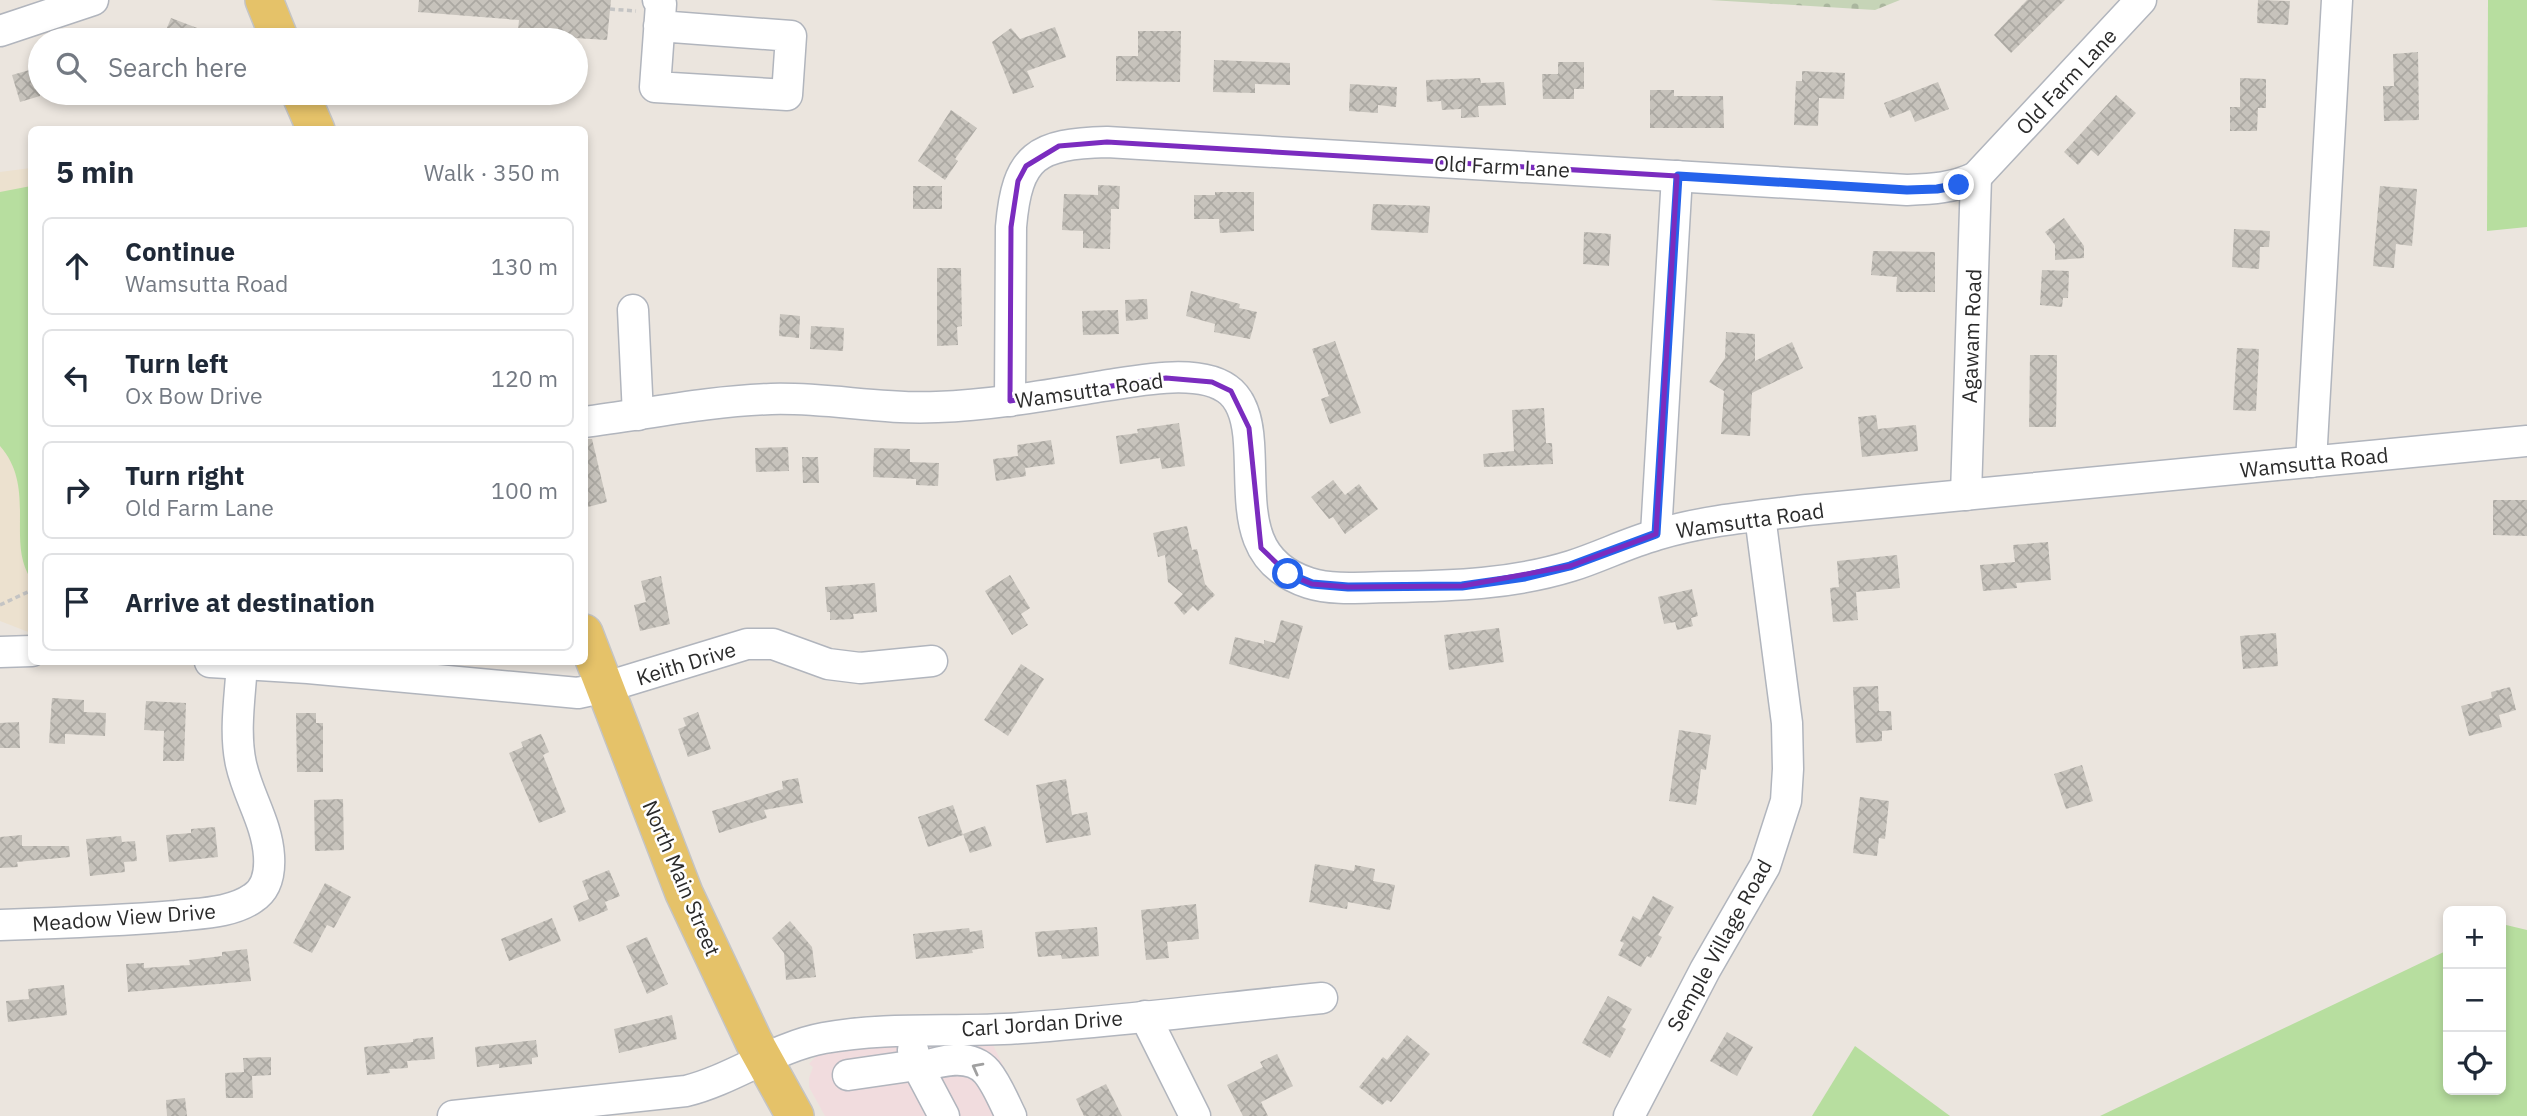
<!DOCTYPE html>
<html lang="en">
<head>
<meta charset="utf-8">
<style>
  :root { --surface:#fff; --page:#f2f2f3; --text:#1f2937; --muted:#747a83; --line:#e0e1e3 }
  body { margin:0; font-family:"IBM Plex Sans",sans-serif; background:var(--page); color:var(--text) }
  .controls { position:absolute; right:21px; bottom:21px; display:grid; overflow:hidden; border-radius:10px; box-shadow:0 4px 10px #0003 }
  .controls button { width:63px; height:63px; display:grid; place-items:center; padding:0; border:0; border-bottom:2px solid var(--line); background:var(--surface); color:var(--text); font:35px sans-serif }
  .stop { position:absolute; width:21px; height:21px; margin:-16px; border:5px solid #2563eb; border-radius:50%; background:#fff }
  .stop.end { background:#2563eb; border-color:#fff; box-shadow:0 2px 7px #0008 }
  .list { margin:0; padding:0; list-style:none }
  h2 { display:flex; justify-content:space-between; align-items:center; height:91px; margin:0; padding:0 28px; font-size:30px }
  h2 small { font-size:23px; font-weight:400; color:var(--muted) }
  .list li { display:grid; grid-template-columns:46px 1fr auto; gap:21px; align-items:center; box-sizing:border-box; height:98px; margin:0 14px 14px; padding:0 14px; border:2px solid var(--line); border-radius:10px }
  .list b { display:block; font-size:26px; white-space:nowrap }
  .list p { margin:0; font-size:23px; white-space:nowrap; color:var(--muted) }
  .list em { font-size:23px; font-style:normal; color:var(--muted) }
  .icon { flex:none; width:38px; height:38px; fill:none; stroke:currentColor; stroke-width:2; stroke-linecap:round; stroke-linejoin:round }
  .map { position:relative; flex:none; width:2527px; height:1116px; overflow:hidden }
  .search { position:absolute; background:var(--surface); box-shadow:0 4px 10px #0003; left:28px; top:28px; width:560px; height:77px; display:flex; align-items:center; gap:18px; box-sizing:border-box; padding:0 24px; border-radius:38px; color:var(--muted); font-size:26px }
  .panel { position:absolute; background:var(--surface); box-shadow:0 4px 10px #0003; left:28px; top:126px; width:560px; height:539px; border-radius:10px }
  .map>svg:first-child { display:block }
  .education { fill:#ece1cf }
  .medical { fill:#f1dcde }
  .green { fill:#b7de9f }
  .cemetery { fill:url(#cemetery-stones) }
  .building { fill:url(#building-cross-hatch) }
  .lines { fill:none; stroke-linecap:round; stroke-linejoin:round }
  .minor-casing { stroke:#b1b5bd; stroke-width:33 }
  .major-casing { stroke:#c4c4c4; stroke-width:40 }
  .path { stroke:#c4c4c4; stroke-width:3.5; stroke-dasharray:5 3.5; stroke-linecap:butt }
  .minor { stroke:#fff; stroke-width:30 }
  .major { stroke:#e5c269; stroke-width:37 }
  .oneway { stroke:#a0a0a0 }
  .route { stroke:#2563eb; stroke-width:9 }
  .marked { fill:none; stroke:#7b2cbf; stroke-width:5; stroke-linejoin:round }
  .labels { text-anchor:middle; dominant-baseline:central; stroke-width:5; stroke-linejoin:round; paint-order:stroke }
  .street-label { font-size:21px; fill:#2b2b2b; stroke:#fff }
</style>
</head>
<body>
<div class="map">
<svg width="2527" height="1116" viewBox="0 0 2527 1116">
  <defs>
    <pattern id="cemetery-stones" width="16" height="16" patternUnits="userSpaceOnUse" patternTransform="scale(1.75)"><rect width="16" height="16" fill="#c6d4b7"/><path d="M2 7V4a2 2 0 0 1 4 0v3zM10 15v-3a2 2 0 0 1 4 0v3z" fill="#aab69e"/></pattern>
    <pattern id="building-cross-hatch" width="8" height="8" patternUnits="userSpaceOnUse" patternTransform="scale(1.75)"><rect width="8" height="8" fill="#c7c3bc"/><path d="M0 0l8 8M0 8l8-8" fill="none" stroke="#aba8a2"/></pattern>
  </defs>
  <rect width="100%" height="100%" fill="#ebe5de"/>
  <!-- education -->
  <polygon class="education" points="31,168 31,633 0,621 0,172"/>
  <!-- medical -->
  <polygon class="medical" points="896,1041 989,1043 993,1045 1028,1116 825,1116 809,1087 809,1078 813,1067 809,1064 820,1052"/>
  <!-- green -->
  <g class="green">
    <polygon points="2488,0 2527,0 2527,227 2487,231"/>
    <path d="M31 186H32L31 579C6 542 37 488 0 446V192Z"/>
    <polygon points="2502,924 2527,930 2527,1116 2100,1116 2448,950 2448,1090 2501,1090"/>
    <polygon points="1855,1046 1950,1116 1812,1116"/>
  </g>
  <!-- cemetery -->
  <polygon class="cemetery" points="1710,0 1900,0 1875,10"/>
  <!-- building -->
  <g class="building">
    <polygon points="419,0 611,0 607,40 575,38 575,40 517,40 519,20 418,12"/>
    <polygon points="2027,0 2065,0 2011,53 1994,35"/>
    <polygon points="2258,0 2290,1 2288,25 2257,23"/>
    <polygon points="171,18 226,39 226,40 162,40"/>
    <polygon points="1055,27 1066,57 1027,71 1034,87 1013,94 992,42 1011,28 1020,39"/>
    <polygon points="1138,31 1181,31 1180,82 1116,81 1116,56 1138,56"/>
    <polygon points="2418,52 2419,120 2384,121 2383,86 2394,86 2393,54"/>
    <polygon points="1214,60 1290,63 1290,85 1255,84 1255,93 1213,92"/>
    <polygon points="1558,62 1584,62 1584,89 1574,89 1574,99 1543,99 1542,74 1558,74"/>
    <polygon points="40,67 40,96 20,102 12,75"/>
    <polygon points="1802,71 1845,73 1844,99 1819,98 1818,126 1794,125 1796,81 1802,81"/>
    <polygon points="1480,78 1481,83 1504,82 1506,105 1478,106 1479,117 1461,118 1461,109 1442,110 1441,101 1427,102 1426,80"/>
    <polygon points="2240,78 2266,79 2266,108 2258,108 2257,131 2230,131 2230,107 2240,107"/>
    <polygon points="1938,82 1949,109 1915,122 1910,110 1890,118 1884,103"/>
    <polygon points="1350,84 1397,87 1396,107 1378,105 1378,113 1349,111"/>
    <polygon points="1650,90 1674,90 1674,96 1723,96 1724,128 1650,128"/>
    <polygon points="2116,95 2136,113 2098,156 2091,150 2078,165 2064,152"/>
    <polygon points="951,110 977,128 955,159 958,161 945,180 918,161"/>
    <polygon points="1098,185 1120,186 1119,209 1111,209 1110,249 1083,248 1083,231 1062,230 1064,194 1098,195"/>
    <rect x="913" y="186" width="29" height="23"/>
    <polygon points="2380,186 2417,189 2412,246 2396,244 2394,268 2373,266"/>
    <polygon points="1215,192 1254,192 1254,231 1220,233 1219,219 1194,219 1194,195 1215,195"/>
    <polygon points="1373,204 1430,206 1428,233 1371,230"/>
    <polygon points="2064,218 2084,246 2084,258 2055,260 2055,245 2045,232"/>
    <polygon points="2234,229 2270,231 2269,247 2260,247 2259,269 2232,267"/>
    <polygon points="1584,232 1611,234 1609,266 1583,264"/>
    <polygon points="1873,251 1935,252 1935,292 1896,292 1897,277 1871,275"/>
    <polygon points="937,268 961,268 962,326 957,327 958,345 937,346"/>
    <polygon points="2042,270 2069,271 2068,298 2063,298 2062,307 2040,305"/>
    <polygon points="1191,291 1240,304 1239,308 1257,312 1250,339 1214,332 1215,324 1186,316"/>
    <polygon points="1147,299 1148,319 1126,321 1125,300"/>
    <polygon points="1118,310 1119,334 1083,335 1082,311"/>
    <polygon points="780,314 800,316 799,338 779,336"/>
    <polygon points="811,326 844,328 843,351 810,349"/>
    <polygon points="1726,332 1755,334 1755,361 1792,342 1803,368 1752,393 1750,436 1721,434 1724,391 1709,382 1725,358"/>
    <polygon points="1335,341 1361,413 1330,424 1321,399 1329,396 1312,349"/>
    <polygon points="2237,348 2259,349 2256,411 2233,410"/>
    <polygon points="2030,355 2057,355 2056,427 2029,427"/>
    <polygon points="1544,408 1546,443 1552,443 1553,464 1484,467 1483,454 1514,451 1512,410"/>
    <polygon points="1876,415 1878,429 1916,425 1918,451 1862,457 1858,417"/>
    <polygon points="1179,423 1185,466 1162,469 1160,458 1120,464 1116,436 1138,433 1137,429"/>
    <polygon points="584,439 592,439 607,502 584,508"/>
    <polygon points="1051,440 1055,464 1025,468 1026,476 996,481 993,459 1018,456 1017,445"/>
    <polygon points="788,447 789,471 756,472 755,448"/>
    <polygon points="874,448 910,449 910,462 939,463 938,486 916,485 916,479 873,477"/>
    <polygon points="802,457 818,457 819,483 803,483"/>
    <polygon points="1333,480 1345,495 1359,484 1378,509 1345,534 1333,517 1329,519 1311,497"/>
    <polygon points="2493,500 2527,500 2527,536 2493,535"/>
    <polygon points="1187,526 1192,550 1197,549 1205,584 1215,595 1198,611 1193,606 1184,615 1174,603 1183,594 1168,582 1165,555 1158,557 1153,533"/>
    <polygon points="2048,542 2051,580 2016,583 2017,588 1983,591 1980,565 2015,562 2013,545"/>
    <polygon points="1897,555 1900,588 1856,592 1858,620 1833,622 1830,588 1839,587 1837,561"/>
    <polygon points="1010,575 1030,608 1021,614 1028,625 1012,635 985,591"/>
    <polygon points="661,576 670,624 640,631 634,605 646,602 641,581"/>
    <polygon points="875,583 877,612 853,614 854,619 830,620 830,612 827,612 825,587"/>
    <polygon points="1692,589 1698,616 1691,618 1693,626 1677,630 1675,622 1664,624 1658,597"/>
    <polygon points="1281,620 1303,626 1289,679 1229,664 1235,637 1264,644 1264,640 1275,643"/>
    <polygon points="1499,628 1504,662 1449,670 1444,635"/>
    <polygon points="2276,633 2278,666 2243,669 2240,636"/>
    <polygon points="1021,664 1044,679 1008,736 984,720"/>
    <polygon points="1878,686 1879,711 1891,711 1892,730 1882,731 1882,741 1856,743 1853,687"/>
    <polygon points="2510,687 2516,710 2499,715 2502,727 2469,736 2461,706 2492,698 2491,692"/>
    <polygon points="52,698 84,700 84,712 106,713 105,736 65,734 65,744 49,743"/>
    <polygon points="146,701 186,703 184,761 163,761 164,731 144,730"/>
    <polygon points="698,712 711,749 688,757 678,729 686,726 683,718"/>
    <polygon points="296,713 316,713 316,723 323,723 323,772 297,772"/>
    <polygon points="19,722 20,748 0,748 0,723"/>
    <polygon points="1679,730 1711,735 1706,770 1701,769 1696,805 1669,801"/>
    <polygon points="541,734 549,752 543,755 566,812 539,823 509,753 523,747 521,742"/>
    <polygon points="2082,765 2093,801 2066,809 2054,774"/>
    <polygon points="798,778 803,803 764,810 767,818 719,833 712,811 783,789 782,781"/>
    <polygon points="1066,779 1072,815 1087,812 1091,835 1046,843 1036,785"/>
    <polygon points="1860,797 1889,801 1885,839 1879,838 1877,856 1853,853"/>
    <polygon points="343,799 344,850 315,851 314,800"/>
    <polygon points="953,805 963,835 928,847 918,817"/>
    <polygon points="985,826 992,846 970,853 963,834"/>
    <polygon points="215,827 218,857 169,862 166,835 191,833 191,829"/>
    <polygon points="22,835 22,846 69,846 70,857 17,862 18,867 0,868 0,837"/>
    <polygon points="121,836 122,842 135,841 137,861 124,862 125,872 90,876 86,839"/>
    <polygon points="1315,864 1354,871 1355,865 1375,869 1373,881 1395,885 1390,910 1348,902 1347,909 1309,902"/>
    <polygon points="609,870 620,896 605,902 608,910 579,922 573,906 589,899 582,881"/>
    <polygon points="325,883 351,897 334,928 327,925 312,953 293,943"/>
    <polygon points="1653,896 1674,907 1658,935 1662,937 1651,958 1647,956 1641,967 1618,955 1624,943 1620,941 1633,916 1640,920"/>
    <polygon points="1196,904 1199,939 1167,942 1169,958 1146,960 1141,910"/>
    <polygon points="552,918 561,941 509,961 501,939"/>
    <polygon points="790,921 812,947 816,977 786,980 784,953 772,938"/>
    <polygon points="1097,927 1099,956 1062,959 1061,955 1038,957 1035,932"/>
    <polygon points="969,928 970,932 982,930 984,948 972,950 973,953 916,959 913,934"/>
    <polygon points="647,937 668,984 647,994 626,946"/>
    <polygon points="247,949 251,981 128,992 126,964 144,963 144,968 190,965 189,960 222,956 222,952"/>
    <polygon points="64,985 67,1015 8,1022 6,1001 29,999 28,989"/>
    <polygon points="1608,996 1632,1009 1622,1027 1626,1029 1610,1058 1582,1043"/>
    <polygon points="672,1015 677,1039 619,1053 614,1029"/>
    <polygon points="1727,1032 1753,1047 1737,1076 1710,1061"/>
    <polygon points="1407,1035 1430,1054 1391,1102 1387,1100 1382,1105 1359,1087 1383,1057 1387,1060"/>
    <polygon points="433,1037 435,1059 407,1061 408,1068 389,1069 390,1073 367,1075 364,1047 413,1042 413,1039"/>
    <polygon points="536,1040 538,1057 532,1058 532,1064 499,1068 499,1064 477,1067 475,1047"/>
    <polygon points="1277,1054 1293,1086 1261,1102 1268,1116 1243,1116 1227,1085 1263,1067 1260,1062"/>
    <polygon points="271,1057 271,1075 252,1076 253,1098 226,1098 225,1073 244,1072 243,1058"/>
    <polygon points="1106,1084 1122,1116 1084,1116 1076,1099"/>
    <polygon points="185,1098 187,1116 167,1116 166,1100"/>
  </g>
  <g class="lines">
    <defs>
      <g id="minor">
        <polyline points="658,0 661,4 655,87 787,95 791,36 659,26"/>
        <polyline points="0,31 93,0"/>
        <polyline points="633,310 638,415"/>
        <path d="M1010 401 1011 227C1017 155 1037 144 1107 142L1907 190C1932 189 1954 188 1976 177L2141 0"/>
        <path d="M584 422C646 414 709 401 771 399 826 397 882 410 937 407 993 405 1048 395 1103 386 1137 381 1203 366 1231 392 1245 405 1248 426 1249 443 1253 502 1241 561 1309 583 1334 591 1366 587 1392 587 1453 586 1513 584 1571 566 1600 557 1627 543 1656 535 1705 520 1757 516 1807 510L2527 441"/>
        <polyline points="2311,462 2337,0"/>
        <polyline points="1966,495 1976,177"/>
        <polyline points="1656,534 1677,176"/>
        <polyline points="0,652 32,651"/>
        <polyline points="210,662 308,668 578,693 606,687 747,644 773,644 828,664 860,668 932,661"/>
        <path d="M0 925C59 923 117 921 176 916 200 913 232 913 253 898 267 889 270 872 269 856 267 823 248 796 241 764 234 732 240 697 242 664"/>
        <polyline points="1145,1016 1195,1116"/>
        <polyline points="913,1050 917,1065 944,1116"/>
        <path d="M919 1068C939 1061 970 1052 987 1072 997 1084 1004 1102 1011 1116"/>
        <polyline points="848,1075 917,1065"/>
        <path d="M453 1116 686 1091C734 1079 775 1047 824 1038 889 1026 955 1033 1021 1028 1121 1021 1222 1008 1322 998"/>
        <polyline points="1629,1116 1705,970 1765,866 1786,801 1788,769 1787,723 1760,516"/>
      </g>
      <g id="major">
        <polyline points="264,0 280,40"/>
        <polyline points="300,93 316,130"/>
        <polyline points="584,633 684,893 754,1042 795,1116"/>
      </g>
    </defs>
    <!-- minor casing -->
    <use href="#minor" class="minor-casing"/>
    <!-- major casing -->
    <use href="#major" class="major-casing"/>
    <!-- path -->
    <g class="path">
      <polyline points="610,9 636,11"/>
      <polyline points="0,605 32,590"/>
    </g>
    <!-- minor -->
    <use href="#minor" class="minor"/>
    <!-- major -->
    <use href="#major" class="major"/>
  </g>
  <!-- one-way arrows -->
  <defs><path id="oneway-chevron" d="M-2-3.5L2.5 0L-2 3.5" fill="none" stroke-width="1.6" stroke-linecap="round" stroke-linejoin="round" transform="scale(1.75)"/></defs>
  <use class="oneway" href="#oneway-chevron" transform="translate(977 1068) rotate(-152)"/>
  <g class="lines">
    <!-- route -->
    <polyline class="route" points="1288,574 1312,584 1348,587 1462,586 1525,577 1570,566 1656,534 1678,176 1907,190 1937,189 1959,185"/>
  </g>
  <!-- marked area -->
  <path class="marked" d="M1107 142 1677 176 1656 534 1570 566 1462 586 1348 587 1312 584 1288 574 1261 548 1249 428 1231 391 1212 382 1166 378 1010 401 1011 227 1018 181 1026 166 1059 146Z"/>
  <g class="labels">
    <!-- street labels -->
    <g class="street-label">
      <text transform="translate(2066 81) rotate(-47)">Old Farm Lane</text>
      <text transform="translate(1502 166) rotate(3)">Old Farm Lane</text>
      <text transform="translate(1971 336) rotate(-88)">Agawam Road</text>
      <text transform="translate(1089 390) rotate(-8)">Wamsutta Road</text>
      <text transform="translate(2314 462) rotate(-6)">Wamsutta Road</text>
      <text transform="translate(1750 520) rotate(-8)">Wamsutta Road</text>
      <text transform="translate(686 663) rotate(-17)">Keith Drive</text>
      <text transform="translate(682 878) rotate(67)">North Main Street</text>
      <text transform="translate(124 917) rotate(-4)">Meadow View Drive</text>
      <text transform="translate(1719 945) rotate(-61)">Semple Village Road</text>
      <text transform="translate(1042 1023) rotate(-4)">Carl Jordan Drive</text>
    </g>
  </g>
</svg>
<div class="controls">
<button>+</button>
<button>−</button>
<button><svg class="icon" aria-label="locate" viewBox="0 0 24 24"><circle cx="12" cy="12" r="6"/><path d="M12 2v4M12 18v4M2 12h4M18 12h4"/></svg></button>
</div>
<div class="stop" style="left:1288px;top:574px"></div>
<div class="stop end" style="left:1959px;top:185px"></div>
<div class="search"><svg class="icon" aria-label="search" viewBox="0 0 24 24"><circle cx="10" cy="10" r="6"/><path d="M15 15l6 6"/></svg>Search here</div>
<section class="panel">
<h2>5 min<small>Walk · 350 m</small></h2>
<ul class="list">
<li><svg class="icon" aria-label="ahead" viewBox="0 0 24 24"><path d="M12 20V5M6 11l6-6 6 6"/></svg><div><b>Continue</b><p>Wamsutta Road</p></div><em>130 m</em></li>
<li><svg class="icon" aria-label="left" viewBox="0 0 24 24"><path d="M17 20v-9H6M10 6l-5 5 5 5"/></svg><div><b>Turn left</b><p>Ox Bow Drive</p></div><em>120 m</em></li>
<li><svg class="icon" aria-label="right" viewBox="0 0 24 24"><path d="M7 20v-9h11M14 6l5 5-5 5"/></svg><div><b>Turn right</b><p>Old Farm Lane</p></div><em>100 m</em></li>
<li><svg class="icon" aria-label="arrive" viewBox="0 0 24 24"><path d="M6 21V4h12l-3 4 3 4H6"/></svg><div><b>Arrive at destination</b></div></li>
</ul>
</section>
</div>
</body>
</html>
